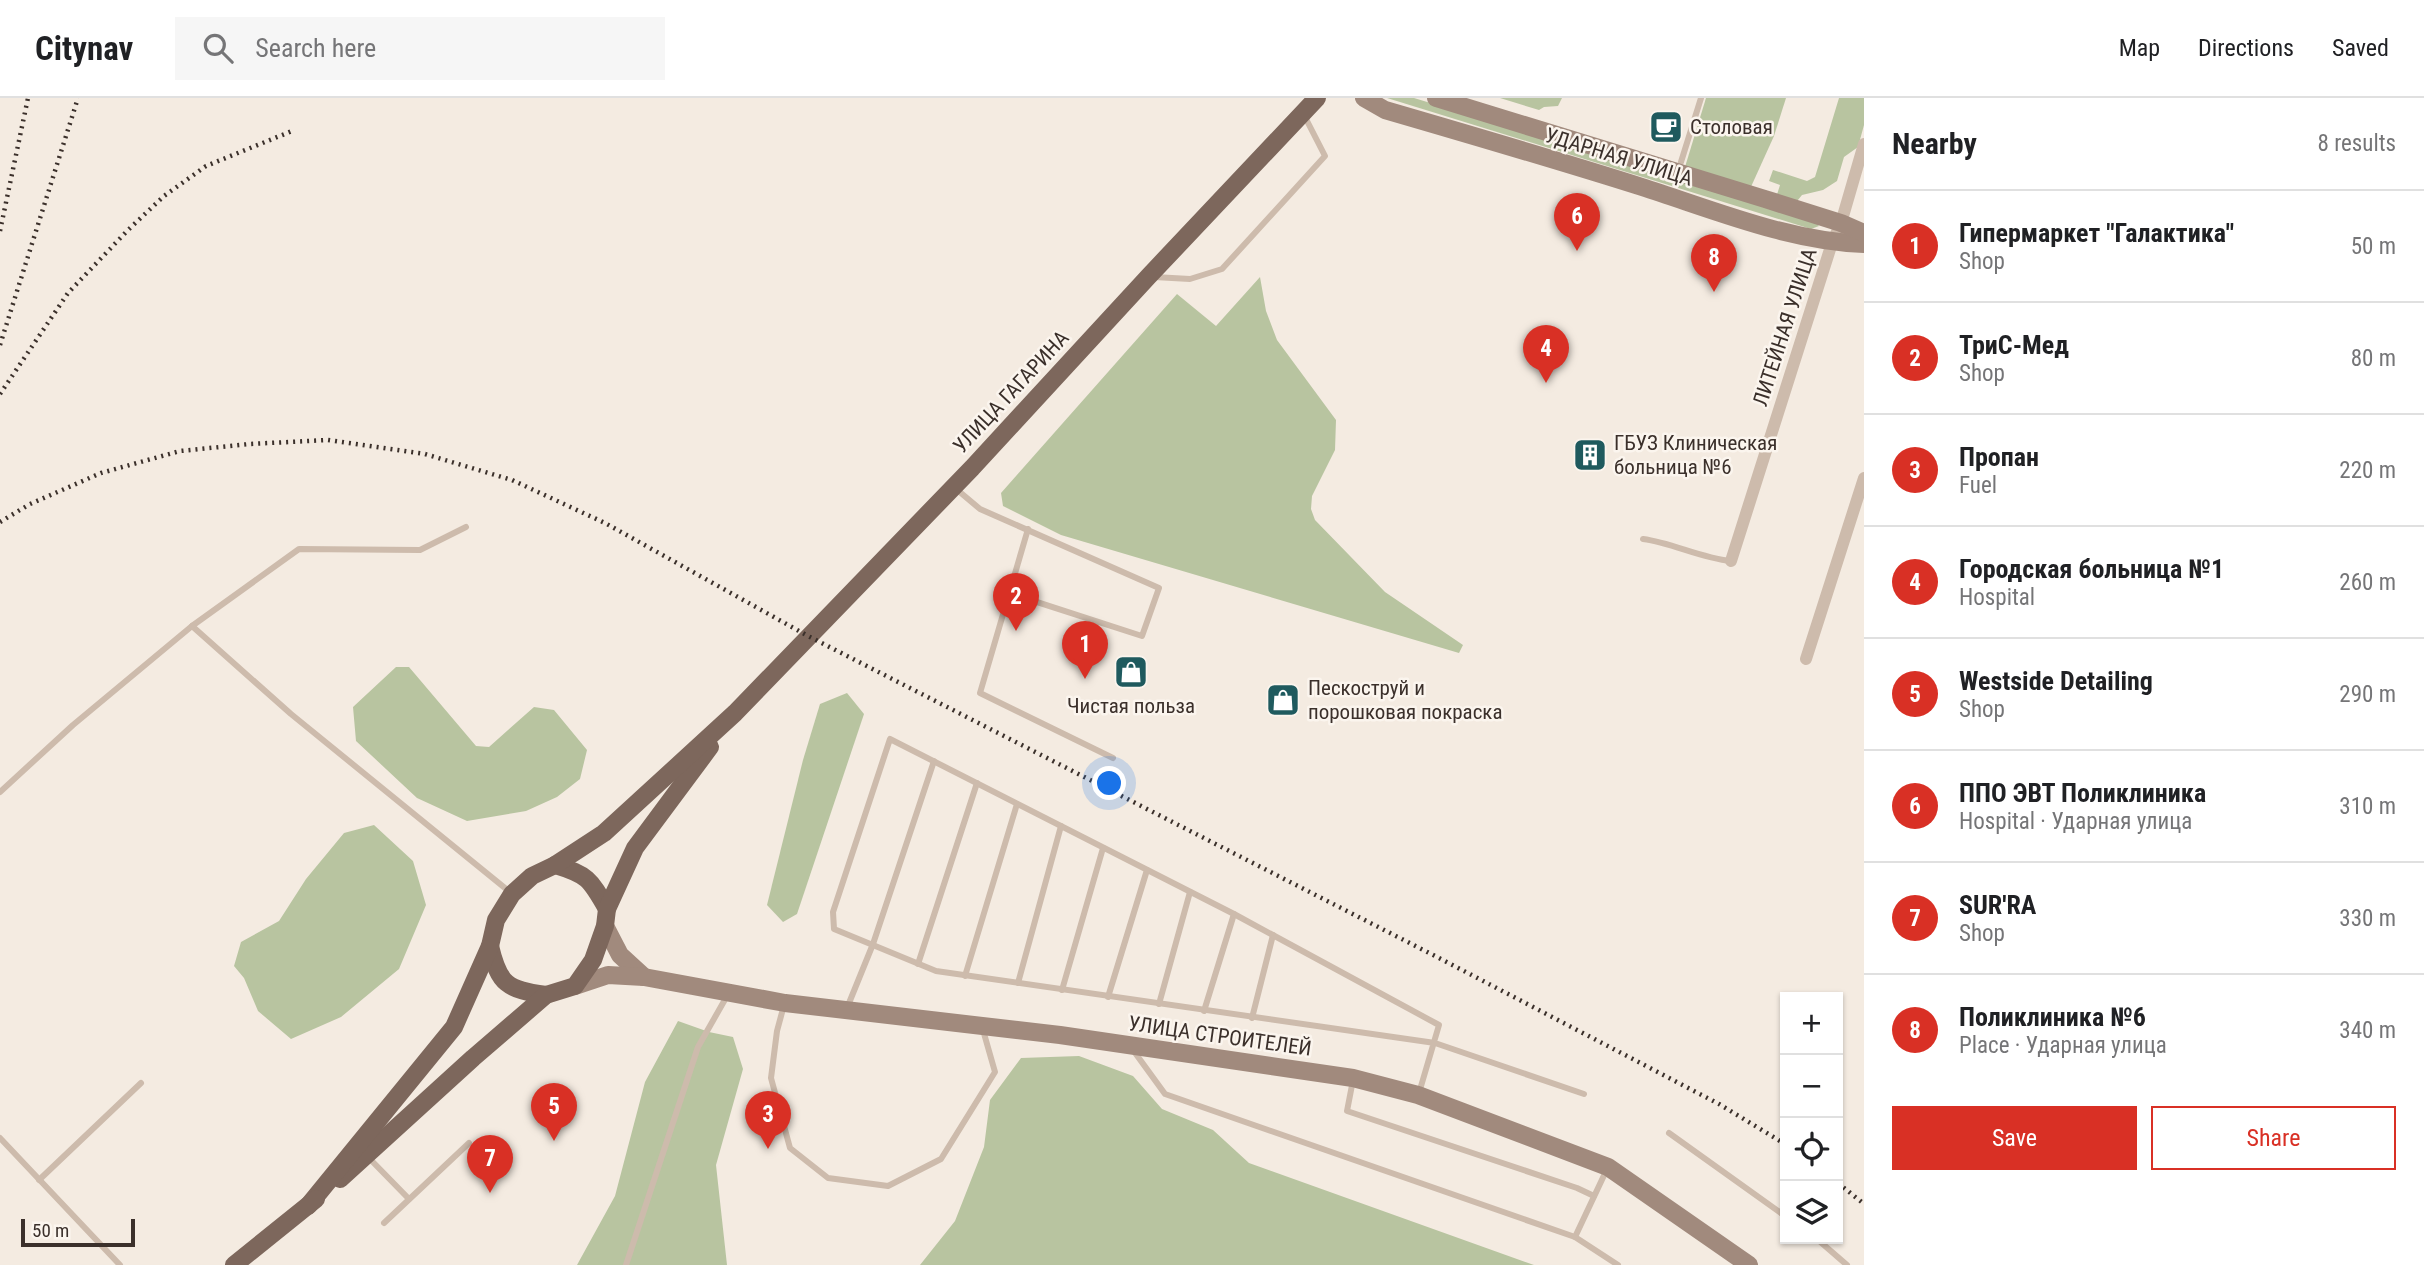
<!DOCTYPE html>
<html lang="en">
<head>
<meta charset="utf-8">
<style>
  :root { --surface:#fff; --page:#f6f6f6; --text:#202124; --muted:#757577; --line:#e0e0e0; --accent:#d93025 }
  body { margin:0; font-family:"Roboto Condensed",sans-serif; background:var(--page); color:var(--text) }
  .controls { position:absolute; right:21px; bottom:21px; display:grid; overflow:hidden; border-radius:0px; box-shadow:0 2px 5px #0004 }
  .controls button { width:63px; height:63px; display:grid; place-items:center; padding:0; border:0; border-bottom:2px solid var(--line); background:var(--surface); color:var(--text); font:35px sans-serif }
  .scale { position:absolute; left:21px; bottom:18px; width:114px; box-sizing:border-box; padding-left:7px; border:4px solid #3b302b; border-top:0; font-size:19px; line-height:24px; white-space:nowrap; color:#3b302b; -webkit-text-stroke:5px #fbf5ee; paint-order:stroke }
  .you { position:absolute; left:1110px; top:686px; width:24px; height:24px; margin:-18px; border:5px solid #fff; border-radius:50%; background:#1a73e8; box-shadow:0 0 0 10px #1a73e833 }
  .badge { display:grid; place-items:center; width:46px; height:46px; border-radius:50%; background:var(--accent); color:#fff; font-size:23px; font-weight:700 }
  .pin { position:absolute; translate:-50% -58px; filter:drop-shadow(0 2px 4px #0008) }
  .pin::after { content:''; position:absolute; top:37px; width:24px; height:21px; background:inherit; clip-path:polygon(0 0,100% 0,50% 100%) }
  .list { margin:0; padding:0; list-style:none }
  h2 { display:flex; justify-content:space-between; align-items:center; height:91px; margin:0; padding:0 28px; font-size:30px }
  h2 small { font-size:23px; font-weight:400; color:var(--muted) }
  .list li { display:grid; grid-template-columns:46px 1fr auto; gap:21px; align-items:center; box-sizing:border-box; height:112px; padding:0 28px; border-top:2px solid var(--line) }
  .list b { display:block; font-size:26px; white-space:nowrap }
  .list p { margin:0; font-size:23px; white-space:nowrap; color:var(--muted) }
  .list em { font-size:23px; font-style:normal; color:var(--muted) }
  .actions { display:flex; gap:14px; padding:21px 28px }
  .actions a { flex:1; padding:16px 0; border:2px solid var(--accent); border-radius:0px; text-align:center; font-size:24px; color:var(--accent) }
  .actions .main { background:var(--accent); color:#fff }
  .icon { flex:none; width:38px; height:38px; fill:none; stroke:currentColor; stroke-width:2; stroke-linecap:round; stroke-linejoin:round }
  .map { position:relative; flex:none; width:1864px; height:1167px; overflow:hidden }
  header { display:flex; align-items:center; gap:42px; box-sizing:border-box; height:98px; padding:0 35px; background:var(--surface); border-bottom:2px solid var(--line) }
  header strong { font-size:33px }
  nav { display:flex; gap:38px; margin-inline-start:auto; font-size:24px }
  .search { width:490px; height:63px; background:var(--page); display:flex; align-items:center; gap:18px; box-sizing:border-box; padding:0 24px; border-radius:0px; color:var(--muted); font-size:26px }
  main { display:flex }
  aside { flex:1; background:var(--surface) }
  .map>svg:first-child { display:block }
  .green { fill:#b8c4a0 }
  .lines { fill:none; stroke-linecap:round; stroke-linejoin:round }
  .lane { stroke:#cdbbac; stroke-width:6 }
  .street { stroke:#cdbbac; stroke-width:12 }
  .secondary { stroke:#a18a7d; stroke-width:18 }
  .primary { stroke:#7d675c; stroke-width:18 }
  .rail { stroke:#3b302b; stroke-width:4.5; stroke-dasharray:2 5; stroke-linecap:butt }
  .labels { text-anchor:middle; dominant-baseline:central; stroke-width:5; stroke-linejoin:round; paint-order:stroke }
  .poi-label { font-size:21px; fill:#3b302b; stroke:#fbf5ee; text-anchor:start }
  .street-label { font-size:21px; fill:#3b302b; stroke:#fbf5ee }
</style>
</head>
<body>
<header>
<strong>Citynav</strong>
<div class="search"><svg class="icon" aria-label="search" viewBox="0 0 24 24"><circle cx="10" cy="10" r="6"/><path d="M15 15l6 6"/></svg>Search here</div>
<nav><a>Map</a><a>Directions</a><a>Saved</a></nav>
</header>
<main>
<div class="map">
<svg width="1864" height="1167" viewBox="0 0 1864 1167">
  <rect width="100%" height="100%" fill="#f4ebe1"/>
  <!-- green -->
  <g class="green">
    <polygon points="1387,0 1414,0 1812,121 1819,128 1811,131"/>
    <polygon points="1500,0 1562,0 1558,8 1544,9 1539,12"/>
    <polygon points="1706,0 1786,0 1774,38 1750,91 1685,69"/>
    <polygon points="1839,0 1864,0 1864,27 1858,49 1844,59 1837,83 1823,92 1802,97 1793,108 1775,103 1780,87 1769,83 1773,72 1807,83 1815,79"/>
    <polygon points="1260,179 1266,213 1277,242 1336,322 1335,352 1312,398 1311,411 1315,422 1385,494 1463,547 1459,555 1061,437 1003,408 1001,395 1177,196 1216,228"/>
    <polygon points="396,569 409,569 476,648 489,649 534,609 554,612 587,652 580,681 557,699 526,713 467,723 417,700 356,643 353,609"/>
    <polygon points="847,595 864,616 797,816 783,824 767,807 803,662 820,606"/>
    <polygon points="374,727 413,763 426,807 399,871 341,919 291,941 258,913 244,880 234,868 241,844 279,823 306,781 344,735"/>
    <polygon points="678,923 709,934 733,939 743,971 716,1067 727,1167 577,1167 615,1098 645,984"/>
    <polygon points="1079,958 1133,978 1162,1011 1213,1032 1249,1065 1534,1167 920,1167 955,1123 984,1049 990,1002 1021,960"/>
  </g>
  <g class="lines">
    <!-- lane -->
    <g class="lane">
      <polyline points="1681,64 1701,0"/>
      <polyline points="1154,179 1190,181 1222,171 1325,58 1304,17"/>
      <polyline points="955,390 980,411 1159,490 1142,538 1009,495"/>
      <polyline points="1028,431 980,595 1113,660"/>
      <path d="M1643 441C1673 445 1700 460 1731 463"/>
      <polyline points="192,528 291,616 511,795"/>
      <polyline points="0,694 73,627 192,528 299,451 420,452 466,429"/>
      <polyline points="918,866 977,685"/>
      <polyline points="965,878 1017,706"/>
      <polyline points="1018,885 1061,728"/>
      <polyline points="1062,892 1103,750"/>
      <polyline points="1108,899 1147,772"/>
      <polyline points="1159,906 1190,794"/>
      <polyline points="784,907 777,933 771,980 790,1050 828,1080 888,1088 941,1061 995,974 983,932"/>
      <polyline points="847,910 873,846 934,663"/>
      <polyline points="1204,913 1234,816"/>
      <polyline points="1252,920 1273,837"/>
      <polyline points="1133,952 1165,996 1575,1139 1618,1167"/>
      <polyline points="1353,982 1347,1013 1577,1090 1594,1098"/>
      <polyline points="1419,995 1439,927 1234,816 890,641 833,814 834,831 936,873 1435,945 1584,996"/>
      <polyline points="1669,1035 1785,1118"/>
      <polyline points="0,1040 120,1167"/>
      <polyline points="367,1058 409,1101"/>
      <polyline points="39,1082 141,985"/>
      <polyline points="384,1125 469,1045"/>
      <polyline points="1575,1139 1607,1071"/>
      <polyline points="1817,1141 1847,1167"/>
      <polyline points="626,1167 698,949 727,898"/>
    </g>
    <!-- street -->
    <g class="street">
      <polyline points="1731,463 1832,145 1841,125 1864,46"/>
      <polyline points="1806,561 1864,380"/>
    </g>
    <!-- secondary -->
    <g class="secondary">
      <path d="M1364 0 1385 12C1471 37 1557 62 1642 89 1714 112 1788 143 1864 146"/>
      <polyline points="1436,0 1765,101 1841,125 1864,135"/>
      <polyline points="605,828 620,857 644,879"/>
      <polyline points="575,888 608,877 644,879 785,905 1060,937 1353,980 1418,997 1608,1069 1749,1167"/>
    </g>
    <!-- primary -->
    <g class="primary">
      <path d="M555 767C588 777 590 781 607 811"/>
      <path d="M490 848C499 887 507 891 546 897"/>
      <polyline points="340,1081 473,960 546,897 575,888 593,862 605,828 607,811 635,750 710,649"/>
      <polyline points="308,1108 454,929 490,848 496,822 512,796 532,778 555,767 604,735 735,615 972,370 1148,179 1317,0"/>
      <polyline points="234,1167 316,1101"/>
    </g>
    <!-- rail -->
    <g class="rail">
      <polyline points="0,133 28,0"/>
      <polyline points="0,247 78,0"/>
      <polyline points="0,296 68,195 128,132 164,98 206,68 292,33"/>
      <polyline points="0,424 30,406 101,375 180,353 250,346 328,342 425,356 512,382 605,425 808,538 1441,861 1719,1006 1785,1046"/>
      <polyline points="1838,1085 1864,1106"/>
    </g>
  </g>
  <!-- icons -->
  <defs>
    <symbol id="cafe-square" viewBox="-11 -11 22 22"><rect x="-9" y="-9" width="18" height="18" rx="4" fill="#1f5a5e" stroke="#fbf5ee"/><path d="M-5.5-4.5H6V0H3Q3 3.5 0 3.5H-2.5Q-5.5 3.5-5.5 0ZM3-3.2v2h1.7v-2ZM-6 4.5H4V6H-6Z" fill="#fff"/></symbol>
    <symbol id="building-square" viewBox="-11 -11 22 22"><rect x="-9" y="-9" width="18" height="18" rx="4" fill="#1f5a5e" stroke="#fbf5ee"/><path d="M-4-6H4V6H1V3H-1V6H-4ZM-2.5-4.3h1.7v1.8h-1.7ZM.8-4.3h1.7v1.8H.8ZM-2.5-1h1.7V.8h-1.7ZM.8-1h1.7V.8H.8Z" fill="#fff"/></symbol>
    <symbol id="shop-square" viewBox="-11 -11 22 22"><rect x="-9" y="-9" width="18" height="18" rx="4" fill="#1f5a5e" stroke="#fbf5ee"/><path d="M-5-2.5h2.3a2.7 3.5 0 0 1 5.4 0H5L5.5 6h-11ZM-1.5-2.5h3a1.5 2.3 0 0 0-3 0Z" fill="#fff"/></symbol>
  </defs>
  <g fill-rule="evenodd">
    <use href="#cafe-square" x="1647" y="10" width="38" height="38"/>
    <use href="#building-square" x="1571" y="338" width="38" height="38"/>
    <use href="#shop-square" x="1112" y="555" width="38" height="38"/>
    <use href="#shop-square" x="1264" y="583" width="38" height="38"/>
  </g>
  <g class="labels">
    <!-- poi labels -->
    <g class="poi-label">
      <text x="1690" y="29">Столовая</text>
      <text x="1614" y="345">ГБУЗ Клиническая<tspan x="1614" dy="24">больница №6</tspan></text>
      <text x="1308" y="590">Пескоструй и<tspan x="1308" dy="24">порошковая покраска</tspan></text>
      <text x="1131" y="608" text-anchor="middle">Чистая польза</text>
    </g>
    <!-- street labels -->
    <g class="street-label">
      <text transform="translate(1619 59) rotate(17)">УДАРНАЯ УЛИЦА</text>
      <text transform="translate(1785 229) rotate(-72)">ЛИТЕЙНАЯ УЛИЦА</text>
      <text transform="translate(1011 294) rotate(-47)">УЛИЦА ГАГАРИНА</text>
      <text transform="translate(1220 938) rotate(8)">УЛИЦА СТРОИТЕЛЕЙ</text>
    </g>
  </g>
</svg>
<div class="controls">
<button>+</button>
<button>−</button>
<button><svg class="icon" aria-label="locate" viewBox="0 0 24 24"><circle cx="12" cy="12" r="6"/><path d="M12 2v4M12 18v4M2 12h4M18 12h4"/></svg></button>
<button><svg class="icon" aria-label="layers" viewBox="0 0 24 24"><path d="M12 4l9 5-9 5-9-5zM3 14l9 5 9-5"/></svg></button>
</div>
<div class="scale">50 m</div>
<div class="you"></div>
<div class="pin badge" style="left:1085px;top:581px">1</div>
<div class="pin badge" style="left:1016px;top:533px">2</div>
<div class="pin badge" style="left:768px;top:1051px">3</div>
<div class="pin badge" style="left:1546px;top:285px">4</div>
<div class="pin badge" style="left:554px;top:1043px">5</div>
<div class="pin badge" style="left:1577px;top:153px">6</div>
<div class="pin badge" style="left:490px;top:1095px">7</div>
<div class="pin badge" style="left:1714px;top:194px">8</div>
</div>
<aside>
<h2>Nearby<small>8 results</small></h2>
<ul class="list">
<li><span class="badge">1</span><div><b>Гипермаркет &quot;Галактика&quot;</b><p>Shop</p></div><em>50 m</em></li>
<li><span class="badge">2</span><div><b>ТриС-Мед</b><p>Shop</p></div><em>80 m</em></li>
<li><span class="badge">3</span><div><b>Пропан</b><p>Fuel</p></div><em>220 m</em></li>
<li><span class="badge">4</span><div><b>Городская больница №1</b><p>Hospital</p></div><em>260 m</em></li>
<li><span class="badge">5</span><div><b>Westside Detailing</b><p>Shop</p></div><em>290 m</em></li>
<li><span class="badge">6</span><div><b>ППО ЭВТ Поликлиника</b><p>Hospital · Ударная улица</p></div><em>310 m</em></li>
<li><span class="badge">7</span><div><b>SUR'RA</b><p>Shop</p></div><em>330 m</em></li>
<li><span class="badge">8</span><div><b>Поликлиника №6</b><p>Place · Ударная улица</p></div><em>340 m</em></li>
</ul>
<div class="actions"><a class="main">Save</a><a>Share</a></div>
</aside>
</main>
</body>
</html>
